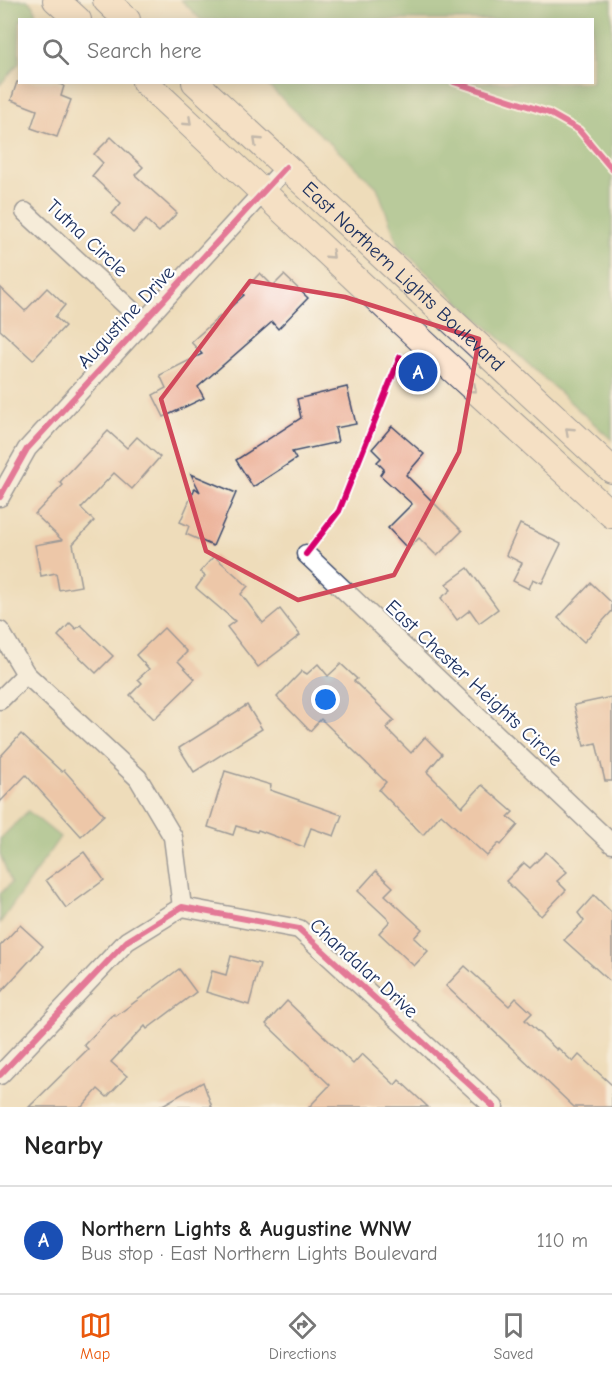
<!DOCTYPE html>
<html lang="en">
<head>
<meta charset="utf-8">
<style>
  :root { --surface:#fff; --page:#f2f2f2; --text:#222; --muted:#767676; --line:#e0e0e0; --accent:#ea580c }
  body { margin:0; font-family:"Comic Neue",sans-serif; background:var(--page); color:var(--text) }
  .you { position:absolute; left:326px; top:700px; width:21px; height:21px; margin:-15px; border:4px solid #fff; border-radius:50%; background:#1a73e8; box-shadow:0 0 0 9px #1a73e833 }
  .badge { display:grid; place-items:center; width:39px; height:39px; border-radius:50%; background:var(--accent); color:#fff; font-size:20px; font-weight:700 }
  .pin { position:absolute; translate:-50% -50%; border:3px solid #fff; box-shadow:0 2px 6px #0006 }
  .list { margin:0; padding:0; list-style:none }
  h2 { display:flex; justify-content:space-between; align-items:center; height:78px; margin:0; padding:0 24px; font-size:26px }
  h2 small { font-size:20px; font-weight:400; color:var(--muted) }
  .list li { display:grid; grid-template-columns:39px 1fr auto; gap:18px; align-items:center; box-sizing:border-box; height:108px; padding:0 24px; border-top:2px solid var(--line) }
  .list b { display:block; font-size:22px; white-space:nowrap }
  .list p { margin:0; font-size:20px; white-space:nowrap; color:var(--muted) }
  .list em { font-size:20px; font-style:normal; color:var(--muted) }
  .icon { flex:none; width:33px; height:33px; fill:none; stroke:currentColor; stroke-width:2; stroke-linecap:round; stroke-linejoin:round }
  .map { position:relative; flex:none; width:612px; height:1107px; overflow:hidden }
  .search { position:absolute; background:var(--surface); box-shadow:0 3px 15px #0003; left:18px; right:18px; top:18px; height:66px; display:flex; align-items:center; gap:15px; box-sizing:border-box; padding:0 21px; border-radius:0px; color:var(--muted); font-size:22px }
  .sheet { height:186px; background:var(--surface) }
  nav { display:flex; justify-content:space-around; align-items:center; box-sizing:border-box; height:84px; border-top:2px solid var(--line); background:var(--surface); font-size:16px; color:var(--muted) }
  nav a { display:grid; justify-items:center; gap:3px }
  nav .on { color:var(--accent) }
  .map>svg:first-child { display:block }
  .forest { fill:#78b474; stroke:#4a7269; stroke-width:1.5 }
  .building { fill:#ebad93 }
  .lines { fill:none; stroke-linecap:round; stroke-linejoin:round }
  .minor-casing { stroke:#3b496c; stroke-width:21 }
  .secondary-casing { stroke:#3b496c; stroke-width:28 }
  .minor { stroke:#fff; stroke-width:18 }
  .secondary { stroke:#fce5d0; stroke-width:26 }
  .cycleway-casing { stroke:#fff; stroke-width:10 }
  .cycleway { stroke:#d6006c; stroke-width:6 }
  .oneway { stroke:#8c8a97 }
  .marked { fill:none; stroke:#d1495b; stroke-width:4.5; stroke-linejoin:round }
  .labels { text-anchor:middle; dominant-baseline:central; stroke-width:4.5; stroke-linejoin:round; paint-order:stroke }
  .street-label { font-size:20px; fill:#1b2f5e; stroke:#fff }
</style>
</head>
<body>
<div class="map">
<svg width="612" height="1107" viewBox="0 0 612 1107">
  <rect width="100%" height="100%" fill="#fff"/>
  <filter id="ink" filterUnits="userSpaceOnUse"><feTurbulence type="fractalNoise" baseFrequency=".0167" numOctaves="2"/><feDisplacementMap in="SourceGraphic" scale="12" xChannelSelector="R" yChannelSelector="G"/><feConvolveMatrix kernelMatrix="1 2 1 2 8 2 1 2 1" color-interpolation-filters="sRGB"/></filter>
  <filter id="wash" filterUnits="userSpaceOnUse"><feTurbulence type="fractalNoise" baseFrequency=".008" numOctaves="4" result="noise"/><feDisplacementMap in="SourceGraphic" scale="24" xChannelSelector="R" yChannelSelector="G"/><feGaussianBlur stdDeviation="1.35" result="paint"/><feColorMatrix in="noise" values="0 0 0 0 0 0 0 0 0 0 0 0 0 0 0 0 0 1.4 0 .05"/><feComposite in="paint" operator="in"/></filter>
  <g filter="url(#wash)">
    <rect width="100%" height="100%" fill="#eedcba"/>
    <!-- forest -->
    <g class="forest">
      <polygon points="0,0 27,0 34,6 37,19 20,20 19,63 0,85"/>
      <polygon points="181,0 612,0 612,440 399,247 377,187 265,83 592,82 592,20 201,20"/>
      <polygon points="28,811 60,837 0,923 0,894 11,883 0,854 0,839"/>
    </g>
    <g id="blocks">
      <!-- building -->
      <g class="building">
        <polygon points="17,82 56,82 64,86 61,96 71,100 57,137 31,128 37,110 11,100"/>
        <polygon points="111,137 143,167 135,175 177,213 159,232 146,220 133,233 112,214 121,203 92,176 103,163 94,154"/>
        <polygon points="260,273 273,286 284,275 308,298 278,329 272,322 198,387 204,398 164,417 153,395 166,388 160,375 202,354 191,342 244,295 241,293"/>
        <polygon points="0,287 25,311 47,288 65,305 55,317 65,326 33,360 0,330"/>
        <polygon points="347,387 356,424 335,428 338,442 292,452 296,459 253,487 236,460 301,418 297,399"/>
        <polygon points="392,426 424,454 406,475 462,531 437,556 419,538 408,549 388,528 412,504 380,475 384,469 377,462 381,458 372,449"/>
        <polygon points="108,431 127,448 137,437 160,457 132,489 114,473 81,508 94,521 73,544 81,586 59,590 56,573 41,576 35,545 62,540 35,514 63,485 60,482"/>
        <polygon points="191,474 236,493 213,546 186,534 189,526 180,522 195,488 200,492"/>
        <polygon points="520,524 561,544 542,583 533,579 529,589 513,581 522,563 506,555"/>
        <polygon points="214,556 248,586 241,594 263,623 280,609 300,635 258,667 227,627 235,621 196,588 205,576 200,572"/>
        <polygon points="468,568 498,609 479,623 470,610 457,620 441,598 451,590 446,584"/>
        <polygon points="591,583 612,603 612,611 584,642 558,618"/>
        <polygon points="70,623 76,629 81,625 113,656 96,673 58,636"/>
        <polygon points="164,628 187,652 178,661 195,679 154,719 130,695 142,683 138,679 149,669 136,655"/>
        <polygon points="318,664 328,676 341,664 357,679 354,681 394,720 386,728 411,753 425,737 442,754 427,772 462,807 482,785 513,812 508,817 518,825 501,845 499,843 487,856 441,814 423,835 379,790 386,782 321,719 310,731 277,697 302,671 307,674"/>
        <polygon points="612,697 612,781 605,781 596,743 584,746 574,705"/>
        <polygon points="247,705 262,729 194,772 179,748"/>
        <polygon points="21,734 62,772 64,770 104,815 81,836 26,775 0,802 0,757"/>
        <polygon points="225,771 271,785 270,790 342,815 334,836 311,828 304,847 258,830 257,832 236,826 233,835 208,827"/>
        <polygon points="84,852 104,880 66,908 46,880"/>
        <polygon points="546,852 567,872 557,881 566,890 541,916 506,881 524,863 530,868"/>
        <polygon points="376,871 393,887 385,895 422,929 414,938 428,951 414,966 379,933 390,921 358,891"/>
        <polygon points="594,895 612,913 612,983 564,940 584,921 578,913"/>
        <polygon points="20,925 43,946 0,993 0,946"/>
        <polygon points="231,956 260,964 249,1005 206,992 212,971 226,975"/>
        <polygon points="465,966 509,1006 516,998 532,1013 525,1020 557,1050 558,1048 573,1062 579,1055 612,1085 612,1107 574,1107 446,986"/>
        <polygon points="179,969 196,992 147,1029 145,1026 111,1062 127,1076 107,1097 98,1089 82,1107 29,1107 88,1049 84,1045 114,1014 116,1016"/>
        <polygon points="287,1001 353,1064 362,1054 395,1085 399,1080 428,1107 309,1107 330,1085 266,1024"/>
        <polygon points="203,1082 212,1107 159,1107"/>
      </g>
    </g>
  </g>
  <g filter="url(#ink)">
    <use href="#blocks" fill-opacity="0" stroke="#3b496c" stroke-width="1.5"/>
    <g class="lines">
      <defs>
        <g id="minor">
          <polyline points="25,212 144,322"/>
          <polyline points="0,497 27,449 286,167"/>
          <polyline points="306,554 612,844"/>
          <polyline points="0,631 26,674 138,778 173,837 182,907"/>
          <polyline points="0,700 26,674"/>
          <polyline points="0,1075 127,941 182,907 299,929 494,1107"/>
        </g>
        <g id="secondary">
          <polyline points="56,0 78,20"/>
          <polyline points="106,0 127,20"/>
          <polyline points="145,82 438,356 612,515"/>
          <path id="s1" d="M195 82 612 470"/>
        </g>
      </defs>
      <!-- minor casing -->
      <use href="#minor" class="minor-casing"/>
      <!-- secondary casing -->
      <use href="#secondary" class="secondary-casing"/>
      <!-- minor -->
      <use href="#minor" class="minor"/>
      <!-- secondary -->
      <use href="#secondary" class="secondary"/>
      <defs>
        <g id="cycleway">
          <polyline points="454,82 549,113 579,130 612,169"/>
          <polyline points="0,497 27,449 286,167"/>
          <polyline points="306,554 339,511 400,357"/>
          <polyline points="0,1075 127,941 182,907 299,929 494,1107"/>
        </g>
      </defs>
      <!-- cycleway casing -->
      <use href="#cycleway" class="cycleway-casing"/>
      <!-- cycleway -->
      <use href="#cycleway" class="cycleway"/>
    </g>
    <!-- one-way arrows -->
    <defs><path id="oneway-chevron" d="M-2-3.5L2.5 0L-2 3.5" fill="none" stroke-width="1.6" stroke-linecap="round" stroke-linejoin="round" transform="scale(1.5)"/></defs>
    <g class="oneway">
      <use href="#oneway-chevron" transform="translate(188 122) rotate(43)"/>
      <use href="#oneway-chevron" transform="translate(257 141) rotate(-137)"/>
      <use href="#oneway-chevron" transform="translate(331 255) rotate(43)"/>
      <use href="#oneway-chevron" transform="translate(473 389) rotate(42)"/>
      <use href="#oneway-chevron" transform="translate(569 431) rotate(-137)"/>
    </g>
  </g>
  <!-- marked area -->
  <path d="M0 0H612V1107H0ZM250 281 345 297 479 339 459 452 394 575 298 600 206 551 161 399Z" fill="#eedcba" fill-opacity=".55" fill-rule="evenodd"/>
  <path class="marked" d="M250 281 345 297 479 339 459 452 394 575 298 600 206 551 161 399Z"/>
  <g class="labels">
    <!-- street labels -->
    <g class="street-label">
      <text transform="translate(87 238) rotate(43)">Tutna Circle</text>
      <text stroke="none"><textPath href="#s1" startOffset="285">East Northern Lights Boulevard</textPath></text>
      <text transform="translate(126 317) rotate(-47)">Augustine Drive</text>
      <text transform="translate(474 683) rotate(43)">East Chester Heights Circle</text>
      <text transform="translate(364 968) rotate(42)">Chandalar Drive</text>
    </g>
  </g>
</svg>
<div class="you"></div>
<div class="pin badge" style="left:418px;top:372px;background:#1a4fb4">A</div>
<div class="search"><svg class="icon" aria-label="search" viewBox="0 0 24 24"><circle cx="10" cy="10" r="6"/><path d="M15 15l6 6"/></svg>Search here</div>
</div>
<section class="sheet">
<h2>Nearby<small></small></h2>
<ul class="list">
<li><span class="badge" style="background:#1a4fb4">A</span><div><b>Northern Lights &amp; Augustine WNW</b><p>Bus stop · East Northern Lights Boulevard</p></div><em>110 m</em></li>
</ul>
</section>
<nav>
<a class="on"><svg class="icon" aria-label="map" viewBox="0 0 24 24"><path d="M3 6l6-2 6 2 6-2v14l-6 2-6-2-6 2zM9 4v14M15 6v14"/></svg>Map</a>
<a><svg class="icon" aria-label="directions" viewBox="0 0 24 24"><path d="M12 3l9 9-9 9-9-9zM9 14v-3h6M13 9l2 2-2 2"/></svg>Directions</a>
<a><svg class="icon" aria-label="saved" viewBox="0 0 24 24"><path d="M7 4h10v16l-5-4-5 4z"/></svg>Saved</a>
</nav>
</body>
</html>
